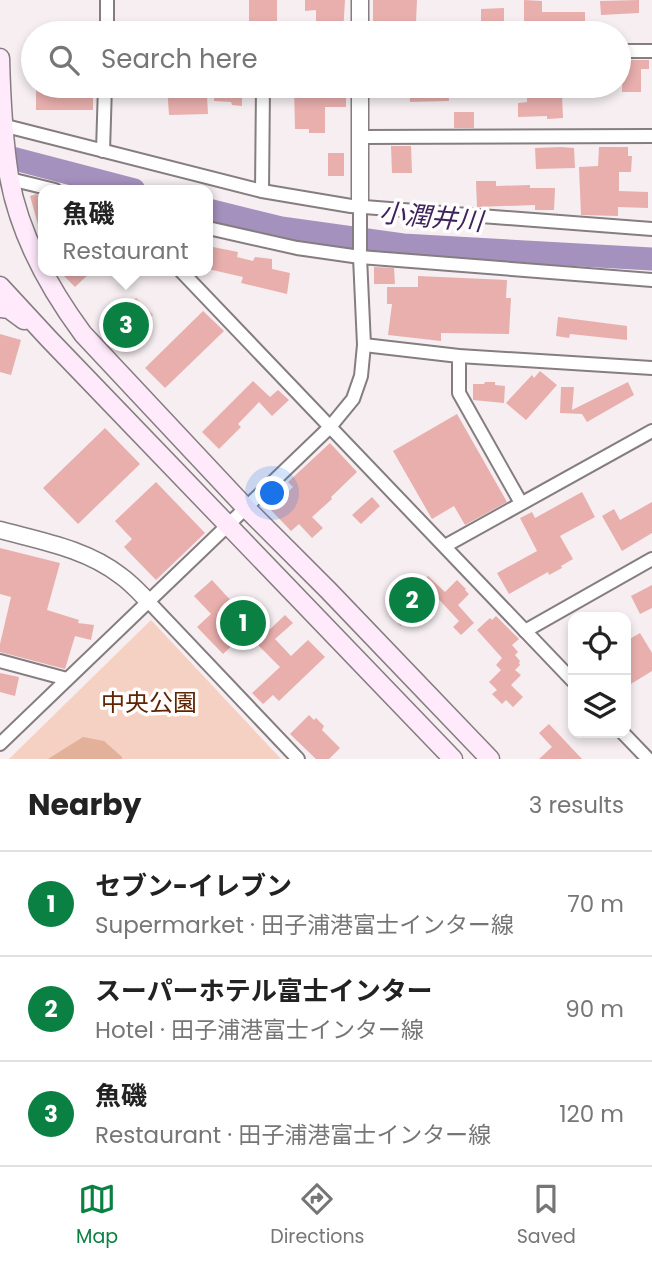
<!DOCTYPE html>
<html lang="en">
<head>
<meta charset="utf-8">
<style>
  :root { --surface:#fff; --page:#f2f2f2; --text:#222; --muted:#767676; --line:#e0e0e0; --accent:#0b8043 }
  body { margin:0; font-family:Poppins,"Noto Sans JP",sans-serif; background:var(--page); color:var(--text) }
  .controls { position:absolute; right:21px; bottom:21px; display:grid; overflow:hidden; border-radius:14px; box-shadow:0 4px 10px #0003 }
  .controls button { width:63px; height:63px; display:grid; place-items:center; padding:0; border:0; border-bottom:2px solid var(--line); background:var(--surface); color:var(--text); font:35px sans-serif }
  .you { position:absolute; left:273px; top:494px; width:24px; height:24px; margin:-18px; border:5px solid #fff; border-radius:50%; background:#1a73e8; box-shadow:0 0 0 10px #1a73e833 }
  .badge { display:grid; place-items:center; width:46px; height:46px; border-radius:50%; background:var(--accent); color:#fff; font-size:23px; font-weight:700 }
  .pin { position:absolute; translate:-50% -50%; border:4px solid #fff; box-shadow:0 2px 7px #0006 }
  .popup { position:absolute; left:38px; top:185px; width:175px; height:91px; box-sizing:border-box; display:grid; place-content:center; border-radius:14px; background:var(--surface); filter:drop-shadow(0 2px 5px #0005); font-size:23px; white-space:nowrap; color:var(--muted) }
  .popup b { font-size:26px; color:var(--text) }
  .popup::after { content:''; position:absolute; left:50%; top:100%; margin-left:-14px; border:14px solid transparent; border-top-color:var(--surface) }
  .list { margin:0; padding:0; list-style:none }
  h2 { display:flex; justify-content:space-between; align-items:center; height:91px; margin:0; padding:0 28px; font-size:30px }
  h2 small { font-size:23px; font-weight:400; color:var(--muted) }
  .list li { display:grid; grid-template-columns:46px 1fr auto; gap:21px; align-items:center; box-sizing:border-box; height:105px; padding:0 28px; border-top:2px solid var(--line) }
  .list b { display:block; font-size:26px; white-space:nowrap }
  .list p { margin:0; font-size:23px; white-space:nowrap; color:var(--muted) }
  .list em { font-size:23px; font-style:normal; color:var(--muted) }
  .icon { flex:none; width:38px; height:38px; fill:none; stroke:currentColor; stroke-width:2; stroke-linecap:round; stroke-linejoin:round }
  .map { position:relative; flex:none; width:652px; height:759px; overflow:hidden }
  .search { position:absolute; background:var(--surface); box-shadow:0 4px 10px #0003; left:21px; right:21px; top:21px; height:77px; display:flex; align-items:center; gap:18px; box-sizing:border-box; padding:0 24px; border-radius:38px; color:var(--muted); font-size:26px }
  .sheet { height:406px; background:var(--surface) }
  nav { display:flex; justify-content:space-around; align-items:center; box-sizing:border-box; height:98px; border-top:2px solid var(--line); background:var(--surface); font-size:19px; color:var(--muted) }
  nav a { display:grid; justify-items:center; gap:4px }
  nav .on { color:var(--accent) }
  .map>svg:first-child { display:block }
  .green { fill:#f4d1c2 }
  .forest { fill:#e3b19a }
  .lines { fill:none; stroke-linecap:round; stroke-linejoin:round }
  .river { stroke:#a591be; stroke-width:23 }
  .building { fill:#e8afad }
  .minor-casing { stroke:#857d80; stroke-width:16 }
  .tertiary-casing { stroke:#857d80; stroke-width:19 }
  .secondary-casing { stroke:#857d80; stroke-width:21 }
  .minor { stroke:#fff; stroke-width:12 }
  .tertiary { stroke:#fff; stroke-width:16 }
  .secondary { stroke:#feeafb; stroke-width:18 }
  .labels { text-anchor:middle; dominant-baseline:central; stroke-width:7; stroke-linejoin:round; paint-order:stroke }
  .park-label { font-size:24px; fill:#5f2400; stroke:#fffdfe }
  .water-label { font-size:26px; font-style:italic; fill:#3e235a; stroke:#fffdfe }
</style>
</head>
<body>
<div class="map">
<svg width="652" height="759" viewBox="0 0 652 759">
  <rect width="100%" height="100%" fill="#f6eef1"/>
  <!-- green -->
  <polygon class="green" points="151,620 281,759 9,759"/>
  <!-- forest -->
  <polygon class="forest" points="83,737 104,741 122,757 122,759 48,759"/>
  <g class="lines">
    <!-- river -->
    <g class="river">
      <polyline points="0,155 134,190"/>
      <polyline points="208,210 281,228 403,245 652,259"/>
    </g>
  </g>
  <!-- building -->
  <g class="building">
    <rect x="249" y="0" width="28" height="33"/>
    <polygon points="305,0 345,0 343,33 316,33 316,10 305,11"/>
    <polygon points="373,0 417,0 416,22 373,21"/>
    <polygon points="524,0 542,1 542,12 585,12 585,33 562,33 562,31 534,31 534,33 524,33"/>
    <polygon points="639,0 639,13 601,15 600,1"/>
    <polygon points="504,8 504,24 481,24 481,9"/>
    <polygon points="623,60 649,60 649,69 641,69 641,92 622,92"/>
    <rect x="36" y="86" width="57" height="24"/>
    <polygon points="167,86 188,86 189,95 207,96 208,114 169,115"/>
    <polygon points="242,86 242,106 232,105 231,102 214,101 214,87"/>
    <polygon points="294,86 346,86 346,107 325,107 325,133 309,133 309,129 295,129"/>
    <polygon points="409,86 448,86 449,101 410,102"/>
    <polygon points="541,86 560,86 560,95 562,95 563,118 547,119 547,116 518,117 518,103 527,102 527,96 541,96"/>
    <rect x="454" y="112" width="20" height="16"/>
    <polygon points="391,146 411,146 412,173 392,173"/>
    <polygon points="561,147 574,148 575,168 536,169 535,148"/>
    <polygon points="599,147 628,147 628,156 632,156 631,172 619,172 619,191 648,192 648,208 618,207 618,216 581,215 579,167 598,166"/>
    <rect x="328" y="153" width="16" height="23"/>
    <polygon points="476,181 496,181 496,186 530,185 530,188 555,188 554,210 535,210 535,205 477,207"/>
    <polygon points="36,194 41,196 44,203 44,234 41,235 30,196"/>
    <polygon points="208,246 238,252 237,257 253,261 255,257 272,259 272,269 290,273 287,294 241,283 243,277 208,269"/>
    <polygon points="374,267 394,268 395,284 374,284"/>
    <polygon points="59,271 92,271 75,287"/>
    <polygon points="418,276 507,280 506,298 511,298 509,334 441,333 441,341 388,335 392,304 387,304 387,287 418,287"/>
    <polygon points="136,298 153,315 118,348 103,332 118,318 117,316"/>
    <polygon points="203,311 224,331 165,388 145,368"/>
    <polygon points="558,317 627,326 627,340 570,334 569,338 556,336"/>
    <polygon points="0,334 21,340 11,375 0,372"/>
    <polygon points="540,371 557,385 526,420 506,403 532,375 534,378"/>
    <polygon points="253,381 270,397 278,390 289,400 272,416 259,402 238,424 241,427 219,449 202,432"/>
    <polygon points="485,382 495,382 495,385 505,386 504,403 473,400 473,384 484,384"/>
    <polygon points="628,382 634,395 587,422 582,414 560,413 561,387 574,387 572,410"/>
    <polygon points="457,414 507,502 465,525 454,506 432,519 393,451"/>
    <polygon points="105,428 140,464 78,524 43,488"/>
    <polygon points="330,443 357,472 331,497 332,499 312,517 323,528 312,538 299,524 291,531 270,509 293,487 288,482"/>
    <polygon points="156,482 205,533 156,580 124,547 132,539 115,521"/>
    <polygon points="582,492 595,517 560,536 573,559 561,566 562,568 549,575 548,572 509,594 497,573 537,551 520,518 532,512 535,518"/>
    <polygon points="372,497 380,506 361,524 352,515"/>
    <polygon points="652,502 652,533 622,551 602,516 614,509 620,520"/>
    <polygon points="0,548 60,563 47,610 79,620 78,623 94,625 91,640 75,636 65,669 0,652 0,644 11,597 0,594"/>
    <polygon points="422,575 425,579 428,576 445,592 457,580 466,589 465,590 469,594 458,605 474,623 461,635 453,627 459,621 433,593 401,626 394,619 397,616 390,609"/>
    <polygon points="212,580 234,604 237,602 266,633 285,615 293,623 275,639 291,656 308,640 325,657 279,701 273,695 263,704 252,693 280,667 253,640 249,644 242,636 223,654 197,627 211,614 194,596"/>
    <polygon points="652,585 652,608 640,614 631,596"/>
    <polygon points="496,616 519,639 512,645 518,652 515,655 520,661 519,663 520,665 515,670 521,675 511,685 523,697 513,707 506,700 502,704 492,694 497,690 489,682 501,670 496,665 502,658 477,630 490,618 492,620"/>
    <polygon points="640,633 652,653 652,671 626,687 626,641"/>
    <polygon points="0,673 19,677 15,696 0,692"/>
    <polygon points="309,715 314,720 316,718 324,726 322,730 340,748 329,759 316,759 290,734"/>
    <polygon points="549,724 582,759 539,759 552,747 539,733"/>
  </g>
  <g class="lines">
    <defs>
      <g id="minor">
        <polyline points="107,33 107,0"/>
        <polyline points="619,51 652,51"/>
        <polyline points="2,125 262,191 351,206 652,229"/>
        <polyline points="360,137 652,136"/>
        <polyline points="103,151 105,86"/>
        <polyline points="10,179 55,190"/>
        <polyline points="262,191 263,86"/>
        <polyline points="208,228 297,248 360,257 652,280"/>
        <polyline points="181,271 573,681"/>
        <polyline points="364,345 459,356 652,368"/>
        <polyline points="459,356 459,393 521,503"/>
        <polyline points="445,546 652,431"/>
        <polyline points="149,602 298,759"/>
        <polyline points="525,631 652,559"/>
        <polyline points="0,661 67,679"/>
        <polyline points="623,733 648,759"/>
        <polyline points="0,744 330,427 353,399 361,376 364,345 360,257 360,207"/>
      </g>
      <g id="tertiary">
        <polyline points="360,0 360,33"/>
        <polyline points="360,86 360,207"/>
        <path d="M0 530C41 541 87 549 121 576 131 583 140 593 149 602"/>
      </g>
      <g id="secondary">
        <path d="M0 58C1 98 3 137 9 176 19 233 49 288 83 334L246 508 328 590 490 759"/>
        <polyline points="0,286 49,339 453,759"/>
        <polyline points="0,308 9,309 24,320"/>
      </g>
    </defs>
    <!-- minor casing -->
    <use href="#minor" class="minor-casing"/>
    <!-- tertiary casing -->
    <use href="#tertiary" class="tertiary-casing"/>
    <!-- secondary casing -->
    <use href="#secondary" class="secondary-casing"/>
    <!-- minor -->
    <use href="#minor" class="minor"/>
    <!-- tertiary -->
    <use href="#tertiary" class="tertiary"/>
    <!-- secondary -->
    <use href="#secondary" class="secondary"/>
  </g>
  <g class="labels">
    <!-- park labels -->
    <g class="park-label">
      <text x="149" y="702">中央公園</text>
    </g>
    <!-- water labels -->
    <g class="water-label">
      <text transform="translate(431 217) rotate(5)">小潤井川</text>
    </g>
  </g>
</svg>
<div class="controls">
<button><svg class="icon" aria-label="locate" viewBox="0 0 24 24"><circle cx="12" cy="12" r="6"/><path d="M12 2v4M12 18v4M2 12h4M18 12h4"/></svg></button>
<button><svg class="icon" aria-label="layers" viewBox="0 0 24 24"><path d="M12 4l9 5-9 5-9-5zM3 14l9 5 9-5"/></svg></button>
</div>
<div class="you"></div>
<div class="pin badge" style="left:243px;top:623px">1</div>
<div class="pin badge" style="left:412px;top:600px">2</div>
<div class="pin badge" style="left:126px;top:325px">3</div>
<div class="popup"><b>魚磯</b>Restaurant</div>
<div class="search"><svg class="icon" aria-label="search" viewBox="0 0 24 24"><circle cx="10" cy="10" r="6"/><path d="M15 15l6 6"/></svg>Search here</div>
</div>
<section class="sheet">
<h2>Nearby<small>3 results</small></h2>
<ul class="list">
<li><span class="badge">1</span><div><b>セブン-イレブン</b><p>Supermarket · 田子浦港富士インター線</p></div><em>70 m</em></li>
<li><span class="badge">2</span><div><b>スーパーホテル富士インター</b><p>Hotel · 田子浦港富士インター線</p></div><em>90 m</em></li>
<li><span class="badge">3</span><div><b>魚磯</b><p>Restaurant · 田子浦港富士インター線</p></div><em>120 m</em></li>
</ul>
</section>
<nav>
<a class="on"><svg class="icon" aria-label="map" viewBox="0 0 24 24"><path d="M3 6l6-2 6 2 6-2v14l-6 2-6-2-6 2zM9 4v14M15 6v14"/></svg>Map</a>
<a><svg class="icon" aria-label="directions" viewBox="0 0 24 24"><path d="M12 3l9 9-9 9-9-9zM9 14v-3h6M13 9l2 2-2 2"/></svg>Directions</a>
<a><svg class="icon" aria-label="saved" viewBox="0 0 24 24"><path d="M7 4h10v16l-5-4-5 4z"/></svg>Saved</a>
</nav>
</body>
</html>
